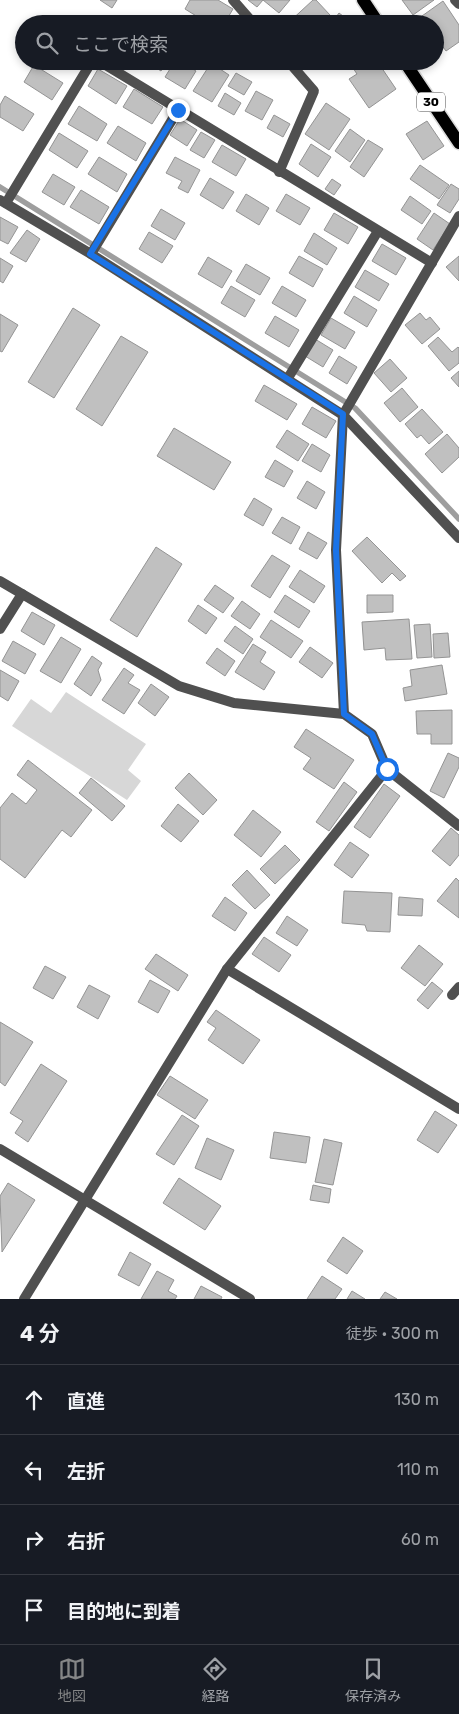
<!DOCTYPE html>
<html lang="ja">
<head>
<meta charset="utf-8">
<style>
  :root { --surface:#171b24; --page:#242831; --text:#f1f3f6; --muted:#9ea1a6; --line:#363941; --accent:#858687 }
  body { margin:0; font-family:Rubik,"Noto Sans JP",sans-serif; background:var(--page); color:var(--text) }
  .stop { position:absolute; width:15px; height:15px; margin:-11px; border:4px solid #1a73e8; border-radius:50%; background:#fff }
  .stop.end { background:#1a73e8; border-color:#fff; box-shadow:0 1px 5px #0008 }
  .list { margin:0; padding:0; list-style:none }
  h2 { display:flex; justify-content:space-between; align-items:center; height:65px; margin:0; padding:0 20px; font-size:21px }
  h2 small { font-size:16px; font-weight:400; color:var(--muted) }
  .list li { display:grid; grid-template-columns:32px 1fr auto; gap:15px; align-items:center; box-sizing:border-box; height:70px; padding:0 20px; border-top:1px solid var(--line) }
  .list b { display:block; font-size:19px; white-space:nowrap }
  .list em { font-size:16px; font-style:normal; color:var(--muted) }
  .icon { flex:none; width:28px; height:28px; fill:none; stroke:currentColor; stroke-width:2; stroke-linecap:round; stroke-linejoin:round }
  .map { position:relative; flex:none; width:459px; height:1299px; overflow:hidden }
  .search { position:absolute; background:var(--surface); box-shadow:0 2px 8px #0003; left:15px; right:15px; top:15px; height:55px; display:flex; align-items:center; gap:12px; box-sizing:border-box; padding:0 18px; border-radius:28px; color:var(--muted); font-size:19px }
  .sheet { height:345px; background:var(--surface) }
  nav { display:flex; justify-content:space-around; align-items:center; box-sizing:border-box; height:70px; border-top:1px solid var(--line); background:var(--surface); font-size:14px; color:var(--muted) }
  nav a { display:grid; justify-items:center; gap:2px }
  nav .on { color:var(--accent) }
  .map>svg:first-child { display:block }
  .green { fill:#d7d7d7 }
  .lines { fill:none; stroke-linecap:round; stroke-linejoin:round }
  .stream { stroke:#9e9e9e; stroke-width:5.5 }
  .building { fill:#c0c0c0; stroke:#949494 }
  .primary-casing { stroke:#dbdbdb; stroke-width:15 }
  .minor { stroke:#505050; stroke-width:10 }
  .tertiary { stroke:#505050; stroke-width:10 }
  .primary { stroke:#000; stroke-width:12 }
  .route { stroke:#1a73e8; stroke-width:6 }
  .labels { text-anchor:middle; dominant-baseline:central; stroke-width:4; stroke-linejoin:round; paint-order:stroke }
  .shield { fill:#fff; stroke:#4c4c4c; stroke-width:1 }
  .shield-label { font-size:12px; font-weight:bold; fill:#000 }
</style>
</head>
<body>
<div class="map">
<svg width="459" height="1299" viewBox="0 0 459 1299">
  <rect width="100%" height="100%" fill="#fff"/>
  <!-- green -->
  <polygon class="green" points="66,692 146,744 128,770 141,781 127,800 12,726 31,699 51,713"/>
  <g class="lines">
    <!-- stream -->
    <polyline class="stream" points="0,187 355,408 459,519"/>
  </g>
  <!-- building -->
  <g class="building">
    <polygon points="100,0 117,0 112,8"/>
    <polygon points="190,0 218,0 233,9 224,24 205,24 206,22 185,9"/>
    <polygon points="248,0 263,0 257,7"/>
    <polygon points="263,0 290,0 279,13"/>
    <polygon points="313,0 316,0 330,15 321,24 287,24"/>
    <polygon points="402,0 434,0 413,15"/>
    <polygon points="443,1 459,25 459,42 446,51 435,36 435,24 427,24 422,16"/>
    <polygon points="339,13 352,23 351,24 331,24"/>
    <polygon points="110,19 118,24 107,24"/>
    <polygon points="146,61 167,61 161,71"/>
    <polygon points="175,61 179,61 196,71 185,89 165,77"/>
    <polygon points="350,61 377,61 396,89 369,108 349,79 357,74 349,62"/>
    <polygon points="211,63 229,75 212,102 193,91"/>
    <polygon points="34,65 63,83 52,100 24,82"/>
    <polygon points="98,69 127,86 116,104 88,86"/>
    <polygon points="236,73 252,82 244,95 228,86"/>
    <polygon points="134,89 163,107 152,124 123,107"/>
    <polygon points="256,91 273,100 262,120 245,111"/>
    <polygon points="225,93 241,103 234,115 218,106"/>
    <polygon points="5,96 34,114 23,131 0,117 0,105"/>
    <polygon points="326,103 350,119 329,150 305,134"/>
    <polygon points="79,106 107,124 97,141 68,124"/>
    <polygon points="274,115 290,124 283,137 267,128"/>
    <polygon points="180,119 197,130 187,146 170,135"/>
    <polygon points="427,121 444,146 423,160 406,134"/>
    <polygon points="118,126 146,143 136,161 107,143"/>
    <polygon points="350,129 365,140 350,162 335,151"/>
    <polygon points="201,132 215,140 204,158 190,150"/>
    <polygon points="59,133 88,151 77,168 49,150"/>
    <polygon points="368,140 383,149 364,177 350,167"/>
    <polygon points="311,144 331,157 318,177 299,164"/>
    <polygon points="222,145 246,159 236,176 212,162"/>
    <polygon points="99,157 127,174 117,192 88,174"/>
    <polygon points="175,157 200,170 188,193 178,188 182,181 166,173"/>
    <polygon points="420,165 449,185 439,199 410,179"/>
    <polygon points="53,174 75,187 64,205 42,192"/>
    <polygon points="210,178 234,192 223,209 200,195"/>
    <polygon points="332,179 341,185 334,195 325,189"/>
    <polygon points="451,184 459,189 459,199 450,213 437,205"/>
    <polygon points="81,190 109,207 99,224 70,207"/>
    <polygon points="246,194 269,208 259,225 236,211"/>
    <polygon points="286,194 310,208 300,225 276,211"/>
    <polygon points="410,196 431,211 422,224 401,210"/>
    <polygon points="161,209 185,223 175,240 151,226"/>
    <polygon points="334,213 358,227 348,244 324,230"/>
    <polygon points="434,213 450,224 433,250 417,239"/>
    <polygon points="0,217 18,227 8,244 0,240"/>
    <polygon points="27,230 40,239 26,262 10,253"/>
    <polygon points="149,232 173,246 162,263 139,249"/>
    <polygon points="314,233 337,248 327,265 304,251"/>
    <polygon points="382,244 406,258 396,275 372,261"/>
    <polygon points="299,256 323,269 313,287 289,273"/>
    <polygon points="459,256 459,281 446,267"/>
    <polygon points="208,257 232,271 222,288 198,274"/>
    <polygon points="0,258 13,266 3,283 0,281"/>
    <polygon points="246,264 270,278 260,295 236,281"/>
    <polygon points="365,270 389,284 379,301 355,287"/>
    <polygon points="231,286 255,300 245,317 221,303"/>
    <polygon points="282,286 306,300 296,317 272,303"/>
    <polygon points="354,296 377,310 367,327 344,313"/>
    <polygon points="73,308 100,325 54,398 28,382"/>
    <polygon points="420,313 426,320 430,317 440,329 422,344 405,325"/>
    <polygon points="0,314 18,325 2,352 0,351"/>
    <polygon points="275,316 299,330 289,347 265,333"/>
    <polygon points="331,318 355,332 345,349 321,335"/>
    <polygon points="121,336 148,352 102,426 76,409"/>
    <polygon points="438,337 452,352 458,347 459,348 459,363 449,371 428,346"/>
    <polygon points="315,339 333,350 323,367 305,356"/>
    <polygon points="339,356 357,367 347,384 329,373"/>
    <polygon points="390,359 407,378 391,392 374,373"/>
    <polygon points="459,371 459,387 451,378"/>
    <polygon points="264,385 297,404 287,420 255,401"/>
    <polygon points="402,388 418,407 400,422 384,403"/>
    <polygon points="312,407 336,421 326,438 302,424"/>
    <polygon points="422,409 443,432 429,444 421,435 417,438 405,424"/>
    <polygon points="174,428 231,462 214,490 157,456"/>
    <polygon points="287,430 309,444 298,461 276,447"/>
    <polygon points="447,434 459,448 459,457 442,473 425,454"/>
    <polygon points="312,444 330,455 321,472 302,461"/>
    <polygon points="275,460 293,471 284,487 265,477"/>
    <polygon points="307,481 325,492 316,509 297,498"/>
    <polygon points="254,498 272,509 263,526 244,515"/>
    <polygon points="282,517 300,527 291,544 272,533"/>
    <polygon points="308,532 327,543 317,559 299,549"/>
    <polygon points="367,537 406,576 400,581 392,573 382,583 352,551"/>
    <polygon points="156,547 182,564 137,637 110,620"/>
    <polygon points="272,555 290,566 270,598 251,586"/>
    <polygon points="300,570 325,586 314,603 289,587"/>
    <polygon points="215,585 234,598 223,613 204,600"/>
    <polygon points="285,595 310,611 299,628 274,612"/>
    <polygon points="367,595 393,595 393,612 367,613"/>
    <polygon points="242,601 260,614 250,629 231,616"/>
    <polygon points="198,605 217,618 206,634 188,621"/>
    <polygon points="32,612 55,625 44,645 21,631"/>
    <polygon points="409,619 412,659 386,660 385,648 364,650 362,622"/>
    <polygon points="271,620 303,641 291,658 260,637"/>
    <polygon points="430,624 432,657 417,658 414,625"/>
    <polygon points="235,626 253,639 243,654 224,641"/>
    <polygon points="448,633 450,657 434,658 433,634"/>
    <polygon points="61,637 81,649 61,683 40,671"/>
    <polygon points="13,641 36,654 25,674 2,661"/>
    <polygon points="253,644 266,652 260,662 275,672 264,690 235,672"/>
    <polygon points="310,647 333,663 322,678 299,662"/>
    <polygon points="217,648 235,661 225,676 206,663"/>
    <polygon points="92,656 102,663 98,670 101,680 91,696 74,684"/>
    <polygon points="442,665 447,694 405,701 403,688 412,686 410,670"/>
    <polygon points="124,668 134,675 128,683 140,690 124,714 102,700"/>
    <polygon points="0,670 19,681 8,701 0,696"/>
    <polygon points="151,684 169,697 155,716 138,703"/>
    <polygon points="452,710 452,744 431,744 431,734 417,734 416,711"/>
    <polygon points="306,729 354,760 334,789 303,769 311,758 294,747"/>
    <polygon points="448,753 459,758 459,767 444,798 430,791"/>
    <polygon points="28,760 92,810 71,837 62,830 25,878 0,859 0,808 12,793 26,804 37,790 17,775"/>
    <polygon points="189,773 217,800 203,815 175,788"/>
    <polygon points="91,778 125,806 112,821 79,793"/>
    <polygon points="344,782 357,792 329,831 316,822"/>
    <polygon points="384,784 400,796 370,838 354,827"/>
    <polygon points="178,804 199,821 181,842 161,826"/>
    <polygon points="253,810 281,832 261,857 234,835"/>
    <polygon points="451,828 459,835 459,855 450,866 432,851"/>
    <polygon points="350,842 369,855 352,878 334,865"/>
    <polygon points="285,845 300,860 275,884 260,869"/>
    <polygon points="247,870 270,895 255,909 232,885"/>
    <polygon points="456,878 459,881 459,918 437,901"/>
    <polygon points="344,891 392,893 390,932 367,931 365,925 342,923"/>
    <polygon points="225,897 247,913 235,931 212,916"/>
    <polygon points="399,897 423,899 422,916 398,915"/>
    <polygon points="287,916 308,930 297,946 276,933"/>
    <polygon points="264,937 291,955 279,972 252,954"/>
    <polygon points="419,945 443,964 425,986 401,968"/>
    <polygon points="156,954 188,975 178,991 145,969"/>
    <polygon points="45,966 66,977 53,999 33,988"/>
    <polygon points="150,980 170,991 158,1013 138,1002"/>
    <polygon points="432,982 443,991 428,1009 417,1000"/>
    <polygon points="89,985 110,996 98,1019 77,1007"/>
    <polygon points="216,1010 260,1040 243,1064 208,1040 216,1028 207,1022"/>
    <polygon points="0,1022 33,1042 5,1086 0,1082"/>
    <polygon points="41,1064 67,1081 28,1142 15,1133 23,1121 10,1113"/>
    <polygon points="170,1076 208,1100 195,1119 157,1095"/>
    <polygon points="435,1111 457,1125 438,1153 417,1140"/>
    <polygon points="182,1115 199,1126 174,1165 156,1154"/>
    <polygon points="274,1132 310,1137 306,1163 270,1158"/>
    <polygon points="207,1138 234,1150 221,1180 195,1168"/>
    <polygon points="324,1139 342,1143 333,1185 315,1182"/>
    <polygon points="179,1178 221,1206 205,1230 163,1203"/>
    <polygon points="8,1183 35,1200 2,1252 0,1196"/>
    <polygon points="313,1185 331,1189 329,1203 310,1200"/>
    <polygon points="343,1237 363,1251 347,1274 327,1261"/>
    <polygon points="130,1252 151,1264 139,1286 118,1275"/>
    <polygon points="157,1271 174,1280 168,1291 177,1296 175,1299 141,1299"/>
    <polygon points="322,1276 342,1289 335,1299 307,1299"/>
    <polygon points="201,1286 222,1297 221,1299 194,1299"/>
    <polygon points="352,1291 365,1299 347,1299"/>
    <polygon points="385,1292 397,1299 380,1299"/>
  </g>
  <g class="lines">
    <defs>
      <g id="primary">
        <polyline points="363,0 379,24"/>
        <polyline points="404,61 459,143"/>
      </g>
    </defs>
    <!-- primary casing -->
    <use href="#primary" class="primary-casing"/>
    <!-- minor -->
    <g class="minor">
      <polyline points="233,0 254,24"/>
      <polyline points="455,0 459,4"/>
      <polyline points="99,61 432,263"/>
      <polyline points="279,172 314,91 288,61"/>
      <polyline points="0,200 91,254 343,415 459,538"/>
      <polyline points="6,203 92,61"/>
      <polyline points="91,254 178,110"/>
      <polyline points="288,378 378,231"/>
      <polyline points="0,581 179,686 234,703 344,714 372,734 387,769 459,826"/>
      <polyline points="0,629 22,594"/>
      <polyline points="344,714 336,550 343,415 459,216"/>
      <polyline points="227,969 459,1109"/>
      <polyline points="452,995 459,987"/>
      <polyline points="24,1299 227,969 387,769"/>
    </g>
    <!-- tertiary -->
    <polyline class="tertiary" points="0,1149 250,1299"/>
    <!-- primary -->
    <use href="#primary" class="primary"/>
  </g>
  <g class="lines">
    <!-- route -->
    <polyline class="route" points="178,110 90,254 343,414 336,550 344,714 372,734 387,769"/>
  </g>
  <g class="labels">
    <!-- shield labels -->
    <rect class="shield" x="417" y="92.5" width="28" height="19" rx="4"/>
    <g class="shield-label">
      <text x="431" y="102">30</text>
    </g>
  </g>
</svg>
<div class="stop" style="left:387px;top:769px"></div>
<div class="stop end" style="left:178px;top:110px"></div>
<div class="search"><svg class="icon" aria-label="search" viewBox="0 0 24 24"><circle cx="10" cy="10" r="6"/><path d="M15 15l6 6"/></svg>ここで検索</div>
</div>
<section class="sheet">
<h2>4 分<small>徒歩 · 300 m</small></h2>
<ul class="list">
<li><svg class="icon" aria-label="ahead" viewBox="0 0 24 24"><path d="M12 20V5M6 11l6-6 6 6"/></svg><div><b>直進</b></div><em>130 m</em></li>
<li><svg class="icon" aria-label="left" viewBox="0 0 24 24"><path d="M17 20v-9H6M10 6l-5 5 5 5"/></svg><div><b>左折</b></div><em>110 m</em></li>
<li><svg class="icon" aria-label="right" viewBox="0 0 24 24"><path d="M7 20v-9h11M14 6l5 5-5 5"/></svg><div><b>右折</b></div><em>60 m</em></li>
<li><svg class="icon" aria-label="arrive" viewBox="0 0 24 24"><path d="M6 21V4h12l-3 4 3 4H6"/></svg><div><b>目的地に到着</b></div></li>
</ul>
</section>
<nav>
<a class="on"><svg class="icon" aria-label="map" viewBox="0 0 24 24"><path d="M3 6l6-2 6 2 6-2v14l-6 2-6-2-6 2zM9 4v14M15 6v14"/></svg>地図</a>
<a><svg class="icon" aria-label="directions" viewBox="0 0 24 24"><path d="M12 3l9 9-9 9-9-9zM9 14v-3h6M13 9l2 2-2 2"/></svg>経路</a>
<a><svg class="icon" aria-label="saved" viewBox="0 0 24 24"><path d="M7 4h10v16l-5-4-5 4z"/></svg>保存済み</a>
</nav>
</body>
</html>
